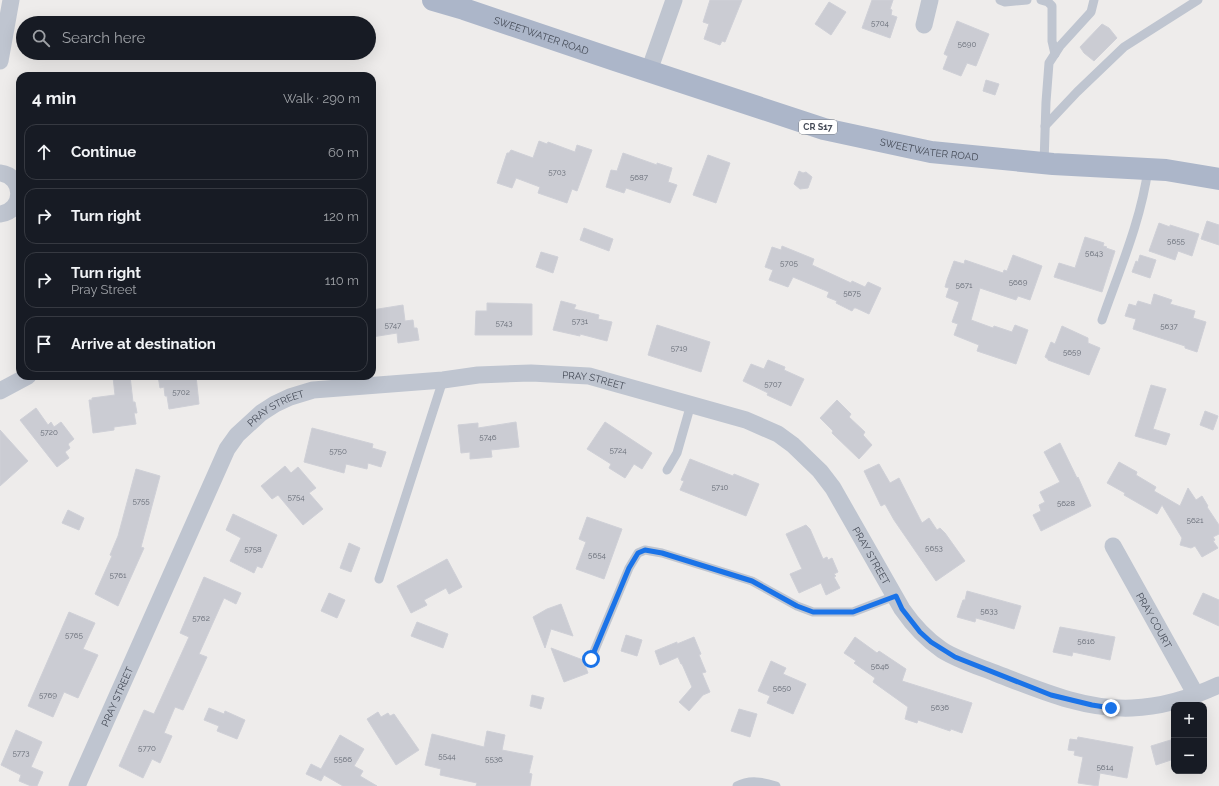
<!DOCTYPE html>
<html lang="en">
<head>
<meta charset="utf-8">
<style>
  :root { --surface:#171b24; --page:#242831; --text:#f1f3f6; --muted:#9ea1a6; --line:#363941 }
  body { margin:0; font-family:Raleway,sans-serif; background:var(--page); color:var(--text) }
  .controls { position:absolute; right:12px; bottom:12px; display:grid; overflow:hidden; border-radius:8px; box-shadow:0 4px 16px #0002 }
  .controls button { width:36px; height:36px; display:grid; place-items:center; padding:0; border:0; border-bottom:1px solid var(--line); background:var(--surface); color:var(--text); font:20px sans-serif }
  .stop { position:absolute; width:12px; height:12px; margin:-9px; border:3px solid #1a73e8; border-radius:50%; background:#fff }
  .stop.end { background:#1a73e8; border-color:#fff; box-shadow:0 1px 4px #0008 }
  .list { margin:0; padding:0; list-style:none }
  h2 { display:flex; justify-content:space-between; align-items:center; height:52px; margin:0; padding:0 16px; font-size:17px }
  h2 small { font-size:13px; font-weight:400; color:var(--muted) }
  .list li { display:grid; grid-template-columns:26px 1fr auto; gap:12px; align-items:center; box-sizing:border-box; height:56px; margin:0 8px 8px; padding:0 8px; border:1px solid var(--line); border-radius:12px }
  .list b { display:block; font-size:15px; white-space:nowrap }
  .list p { margin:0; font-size:13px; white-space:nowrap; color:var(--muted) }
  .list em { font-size:13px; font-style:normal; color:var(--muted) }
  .icon { flex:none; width:22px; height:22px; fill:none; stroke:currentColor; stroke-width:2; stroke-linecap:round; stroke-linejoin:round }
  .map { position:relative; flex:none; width:1219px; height:786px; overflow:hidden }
  .search { position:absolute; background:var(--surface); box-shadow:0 4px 16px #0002; left:16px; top:16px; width:360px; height:44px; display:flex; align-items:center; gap:10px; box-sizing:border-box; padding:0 14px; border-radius:22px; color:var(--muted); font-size:15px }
  .panel { position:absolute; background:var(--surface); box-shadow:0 4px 16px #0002; left:16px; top:72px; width:360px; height:308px; border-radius:12px }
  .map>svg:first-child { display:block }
  .building { fill:#cbccd3; stroke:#cfd0d7 }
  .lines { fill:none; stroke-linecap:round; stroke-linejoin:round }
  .lane { stroke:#bfc5d0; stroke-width:9 }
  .street { stroke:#bfc5d0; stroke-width:17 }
  .primary { stroke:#acb6c9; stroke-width:22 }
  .route { stroke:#1a73e8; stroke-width:5 }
  .labels { text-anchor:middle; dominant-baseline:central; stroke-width:3; stroke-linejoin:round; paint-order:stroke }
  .number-label { font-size:8px; fill:#666b76 }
  .shield { fill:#fff; stroke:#7d8189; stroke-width:1 }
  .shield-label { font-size:9px; font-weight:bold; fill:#454b57 }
  .street-label { font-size:10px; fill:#454b57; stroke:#fff }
</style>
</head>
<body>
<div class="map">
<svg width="1219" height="786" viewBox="0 0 1219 786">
  <rect width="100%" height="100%" fill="#eeeceb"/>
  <!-- building -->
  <g class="building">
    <polygon points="710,0 742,0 725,42 722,41 720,45 704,39 709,24 703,22"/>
    <polygon points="872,0 893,0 890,9 892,10 891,15 897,17 890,38 862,28"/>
    <polygon points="829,2 846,12 831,35 815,24"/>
    <polygon points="957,21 989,34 976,66 967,63 961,76 943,69 948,56 944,54"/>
    <polygon points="1102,24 1109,28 1117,38 1094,61 1084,53 1080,47"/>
    <polygon points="986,80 999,84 995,95 983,91"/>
    <polygon points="539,141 547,144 548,142 575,152 577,145 592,150 577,191 572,189 567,203 538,193 540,187 516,178 512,188 497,183 507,153 509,153 511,150 533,158"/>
    <polygon points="623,153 657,165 657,163 672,168 668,182 677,185 670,203 626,188 624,193 606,187 611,170 617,171"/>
    <polygon points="708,155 730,163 716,203 693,195"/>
    <polygon points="799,171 803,173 806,172 812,177 808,188 800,189 794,184"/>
    <polygon points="1207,221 1219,225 1219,245 1201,239"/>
    <polygon points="1159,223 1170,227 1170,225 1199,234 1192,256 1178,251 1175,260 1149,251"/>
    <polygon points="584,228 613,239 609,251 580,240"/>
    <polygon points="1085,237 1104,243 1103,246 1107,247 1106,248 1115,251 1102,292 1054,277 1059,263 1075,268"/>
    <polygon points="782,246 814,259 812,265 851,283 852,281 865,287 868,282 881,288 869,314 856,308 854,308 852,311 836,303 837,301 827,297 829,292 793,277 788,287 769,280 773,270 765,267 772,247 781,250"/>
    <polygon points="541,252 558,257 553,273 536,267"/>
    <polygon points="1013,255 1042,266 1030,300 1018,296 1016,300 980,288 971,320 993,328 994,326 1012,332 1015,325 1028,330 1016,364 977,351 979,345 954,335 958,324 952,322 959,302 946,297 949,288 945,287 947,280 954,261 964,264 965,260 1003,273 1004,270 1007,271"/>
    <polygon points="1140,255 1156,260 1150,278 1132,272 1136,261 1138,262"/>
    <polygon points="1154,294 1172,300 1170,304 1195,311 1193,318 1206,322 1197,352 1185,348 1185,346 1133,329 1136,319 1125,316 1129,304 1136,306 1138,301 1151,305"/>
    <polygon points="561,301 576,305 574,309 599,315 598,319 612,322 607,341 580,334 580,336 553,330"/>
    <polygon points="487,303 532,304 532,335 475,335 476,311 487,311"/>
    <polygon points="403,305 405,321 413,320 414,328 417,328 419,340 398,343 397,333 372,337 372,310"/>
    <polygon points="657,325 710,342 701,372 648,355"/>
    <polygon points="1062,326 1088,338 1088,343 1100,348 1089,375 1048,360 1048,359 1045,357 1051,342 1055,344"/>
    <polygon points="768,360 785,367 784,370 804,379 791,406 767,395 768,393 743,381 751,364 764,369"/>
    <polygon points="124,376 130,376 133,402 135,402 137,413 134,413 136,424 114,427 114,430 93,433 89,400 92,400 92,398 115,395 113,377"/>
    <polygon points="158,376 196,376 199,404 169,409 167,396 165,396 164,387 160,388"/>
    <polygon points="1151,385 1166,389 1153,429 1170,434 1166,445 1135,436"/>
    <polygon points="837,400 851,414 849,417 865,432 863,435 872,445 859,459 832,433 833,431 820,418"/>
    <polygon points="36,408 48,425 51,422 54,427 61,422 74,439 68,444 70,448 65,452 69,458 57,467 20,420"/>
    <polygon points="1205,411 1218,416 1213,430 1200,425"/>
    <polygon points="516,422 519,447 491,450 492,457 470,459 470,452 461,453 458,425 478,423 478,428"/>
    <polygon points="605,422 652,453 642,469 634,464 625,478 609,468 611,464 587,449"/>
    <polygon points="312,428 373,444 372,448 386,452 381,467 368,463 367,469 346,464 344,473 304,462"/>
    <polygon points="0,430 28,461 0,486"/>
    <polygon points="1060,443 1077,478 1078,477 1091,506 1041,531 1033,515 1041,511 1039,505 1045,502 1040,492 1060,482 1044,452"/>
    <polygon points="690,459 733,476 734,474 759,484 746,516 680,490 684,481 681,480"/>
    <polygon points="1119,462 1137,472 1136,475 1156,487 1154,491 1180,506 1188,488 1196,500 1202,496 1208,506 1207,507 1219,525 1219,534 1213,537 1215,540 1213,541 1218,548 1202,557 1195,546 1191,548 1180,545 1182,538 1162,505 1157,514 1124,495 1125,493 1107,483"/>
    <polygon points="879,464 890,483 899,478 922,523 929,518 937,530 940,528 945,533 965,561 936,581 894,520 885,504 881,506 864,471"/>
    <polygon points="285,466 291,473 298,467 316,488 309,493 323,509 303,525 278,495 272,499 261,486"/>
    <polygon points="136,469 160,476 141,547 144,548 118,606 95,594 112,556 110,555 118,536"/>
    <polygon points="68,510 84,518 79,530 62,523"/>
    <polygon points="233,514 277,535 262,568 257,566 254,573 230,561 241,538 226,530"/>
    <polygon points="587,517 622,529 604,579 576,569 586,542 579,539"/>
    <polygon points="806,525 810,529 823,559 827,557 828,560 832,558 838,572 834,574 836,576 834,577 840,588 826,595 821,583 799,593 790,574 802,569 786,534"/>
    <polygon points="349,543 360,548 351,572 340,568"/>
    <polygon points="447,559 462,587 449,594 446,588 424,600 427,605 411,613 397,586"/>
    <polygon points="204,577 241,593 236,604 224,598 199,654 207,657 183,710 175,707 164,733 172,736 160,763 152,759 143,778 119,766 144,710 154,714 189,637 180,633"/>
    <polygon points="967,591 1021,606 1014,629 976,618 975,622 957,617 963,600 965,600"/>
    <polygon points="329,593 345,600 337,618 321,611"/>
    <polygon points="1203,593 1219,600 1219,626 1193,614"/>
    <polygon points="561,604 573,636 551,629 545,648 533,617 547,609"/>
    <polygon points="69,612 95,623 83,649 98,655 78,698 64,692 53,717 28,706"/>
    <polygon points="417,622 448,634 443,648 411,636"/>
    <polygon points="1060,627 1115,637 1110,660 1073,652 1072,656 1053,652"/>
    <polygon points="626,635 642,640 637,656 621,651"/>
    <polygon points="694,637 701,654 699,655 706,672 702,673 710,692 703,695 689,711 679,702 692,687 682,664 681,664 678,657 660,665 655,651 677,642 677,644"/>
    <polygon points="855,637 877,653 879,651 906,669 902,681 972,703 962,733 951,729 950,731 918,720 917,723 905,719 908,707 873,682 875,678 854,663 856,661 844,653"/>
    <polygon points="551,648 583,660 588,673 564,682"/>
    <polygon points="771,661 786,668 783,674 806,684 793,714 767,703 770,696 758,691"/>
    <polygon points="532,695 544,698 541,709 530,706"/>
    <polygon points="209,708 224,714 225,711 245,720 237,739 217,731 219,726 204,720"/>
    <polygon points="739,709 757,714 750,737 731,731"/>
    <polygon points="378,712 381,717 388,713 390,716 394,714 419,750 396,765 367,719"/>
    <polygon points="16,730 42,742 31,767 43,772 37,786 31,786 19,781 21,775 1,765"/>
    <polygon points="487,731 505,735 502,750 533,756 529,773 532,774 530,786 476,786 477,783 440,775 441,769 425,765 432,734 484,747"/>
    <polygon points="340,735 364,749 354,766 363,771 360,776 377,786 343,786 324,775 321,781 306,774 311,764 321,769"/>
    <polygon points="1078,737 1133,747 1127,778 1100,773 1098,786 1078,783 1083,757 1074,755 1075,751 1068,750 1070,739 1077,740"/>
    <polygon points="1174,739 1174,759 1156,765 1151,746"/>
  </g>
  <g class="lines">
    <!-- lane -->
    <g class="lane">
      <polyline points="1000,0 1005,2 1027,0"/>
      <polyline points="1041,0 1048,2 1052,6 1052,41 1055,54"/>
      <polyline points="1045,126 1077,92 1124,47 1198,0"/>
      <polyline points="1044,163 1046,102 1049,63 1060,46 1091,12 1094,0"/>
      <path d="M1102 320C1119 271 1141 221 1148 169"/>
      <polyline points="667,470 677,453 691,404"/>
      <polyline points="379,579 443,380"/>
      <polyline points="591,659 629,568 638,553 645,550 662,553 752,581 797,606 813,612 853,612 895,596"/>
      <path d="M737 786C750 779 763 782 776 786"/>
    </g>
    <!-- street -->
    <g class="street">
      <polyline points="924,25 930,0"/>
      <polyline points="0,61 11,0"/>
      <polyline points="649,71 674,0"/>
      <path d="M0 173C25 176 25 211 0 214"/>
      <polyline points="0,391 28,376"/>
      <path id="s1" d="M1113 546 1196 695"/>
      <path id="s2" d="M77 786 227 449 237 435 261 413 275 404 290 397 313 390 443 380 478 375 531 373 589 376 746 420 778 434 793 445 820 471 833 488 902 609C913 625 926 639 942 650 958 660 977 666 995 673 1039 690 1084 710 1132 708 1163 707 1191 698 1219 685"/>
    </g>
    <!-- primary -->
    <path class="primary" id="s3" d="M433 0 464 9 615 60 824 129 931 152 1053 164 1166 170 1219 179"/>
  </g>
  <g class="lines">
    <!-- route -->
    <polyline class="route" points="591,659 629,568 638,553 645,550 662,553 752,581 797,606 813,612 853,612 896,596 902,609 920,632 931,642 955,657 1051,695 1092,705 1111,708"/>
  </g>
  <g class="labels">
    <!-- number labels -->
    <g class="number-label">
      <text x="880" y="23">5704</text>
      <text x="967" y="44">5690</text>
      <text x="557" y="172">5703</text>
      <text x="639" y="177">5687</text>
      <text x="1176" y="241">5655</text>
      <text x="1094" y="253">5643</text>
      <text x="789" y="263">5705</text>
      <text x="1018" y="282">5669</text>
      <text x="964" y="285">5671</text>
      <text x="852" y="293">5675</text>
      <text x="580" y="321">5731</text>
      <text x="504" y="323">5743</text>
      <text x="393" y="325">5747</text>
      <text x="1169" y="326">5637</text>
      <text x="679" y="348">5719</text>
      <text x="1072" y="352">5659</text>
      <text x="773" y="384">5707</text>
      <text x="181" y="392">5702</text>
      <text x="49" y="432">5720</text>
      <text x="488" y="437">5746</text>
      <text x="618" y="450">5724</text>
      <text x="338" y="451">5750</text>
      <text x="720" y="487">5710</text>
      <text x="296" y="497">5754</text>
      <text x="141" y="501">5755</text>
      <text x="1066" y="503">5628</text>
      <text x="1195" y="520">5621</text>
      <text x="934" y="548">5653</text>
      <text x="253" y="549">5758</text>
      <text x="597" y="555">5654</text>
      <text x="118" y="575">5761</text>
      <text x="989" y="611">5633</text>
      <text x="201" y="618">5762</text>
      <text x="74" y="635">5765</text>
      <text x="1086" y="641">5616</text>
      <text x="880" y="666">5646</text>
      <text x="782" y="688">5650</text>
      <text x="48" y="695">5769</text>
      <text x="940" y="707">5636</text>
      <text x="147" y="748">5770</text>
      <text x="21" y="753">5773</text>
      <text x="447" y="756">5544</text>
      <text x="343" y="759">5566</text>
      <text x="494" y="759">5536</text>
      <text x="1105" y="767">5614</text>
    </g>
    <!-- shield labels -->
    <rect class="shield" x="799" y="120" width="38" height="14" rx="3"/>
    <g class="shield-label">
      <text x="818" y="127">CR S17</text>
    </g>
    <!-- street labels -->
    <g class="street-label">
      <text stroke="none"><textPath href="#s3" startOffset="114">SWEETWATER ROAD</textPath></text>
      <text stroke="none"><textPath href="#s3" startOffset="519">SWEETWATER ROAD</textPath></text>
      <text stroke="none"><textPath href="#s2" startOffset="758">PRAY STREET</textPath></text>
      <text stroke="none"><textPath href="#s2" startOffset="434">PRAY STREET</textPath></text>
      <text stroke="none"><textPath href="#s2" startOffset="1106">PRAY STREET</textPath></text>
      <text stroke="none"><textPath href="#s1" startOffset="85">PRAY COURT</textPath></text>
      <text stroke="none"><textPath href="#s2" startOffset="98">PRAY STREET</textPath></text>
    </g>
  </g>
</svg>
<div class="controls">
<button>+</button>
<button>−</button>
</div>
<div class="stop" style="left:591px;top:659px"></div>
<div class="stop end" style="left:1111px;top:708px"></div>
<div class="search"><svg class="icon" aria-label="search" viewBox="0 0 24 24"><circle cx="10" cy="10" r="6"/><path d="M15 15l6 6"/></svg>Search here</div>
<section class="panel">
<h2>4 min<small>Walk · 290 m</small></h2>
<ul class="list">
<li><svg class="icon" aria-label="ahead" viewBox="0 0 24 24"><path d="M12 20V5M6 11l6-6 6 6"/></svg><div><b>Continue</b></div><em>60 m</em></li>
<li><svg class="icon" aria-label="right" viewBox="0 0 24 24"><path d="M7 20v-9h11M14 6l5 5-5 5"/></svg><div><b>Turn right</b></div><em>120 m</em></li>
<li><svg class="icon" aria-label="right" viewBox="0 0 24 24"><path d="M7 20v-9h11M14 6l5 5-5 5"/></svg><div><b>Turn right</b><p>Pray Street</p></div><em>110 m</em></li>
<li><svg class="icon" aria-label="arrive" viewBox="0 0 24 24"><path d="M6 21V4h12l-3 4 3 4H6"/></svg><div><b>Arrive at destination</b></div></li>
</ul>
</section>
</div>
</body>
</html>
